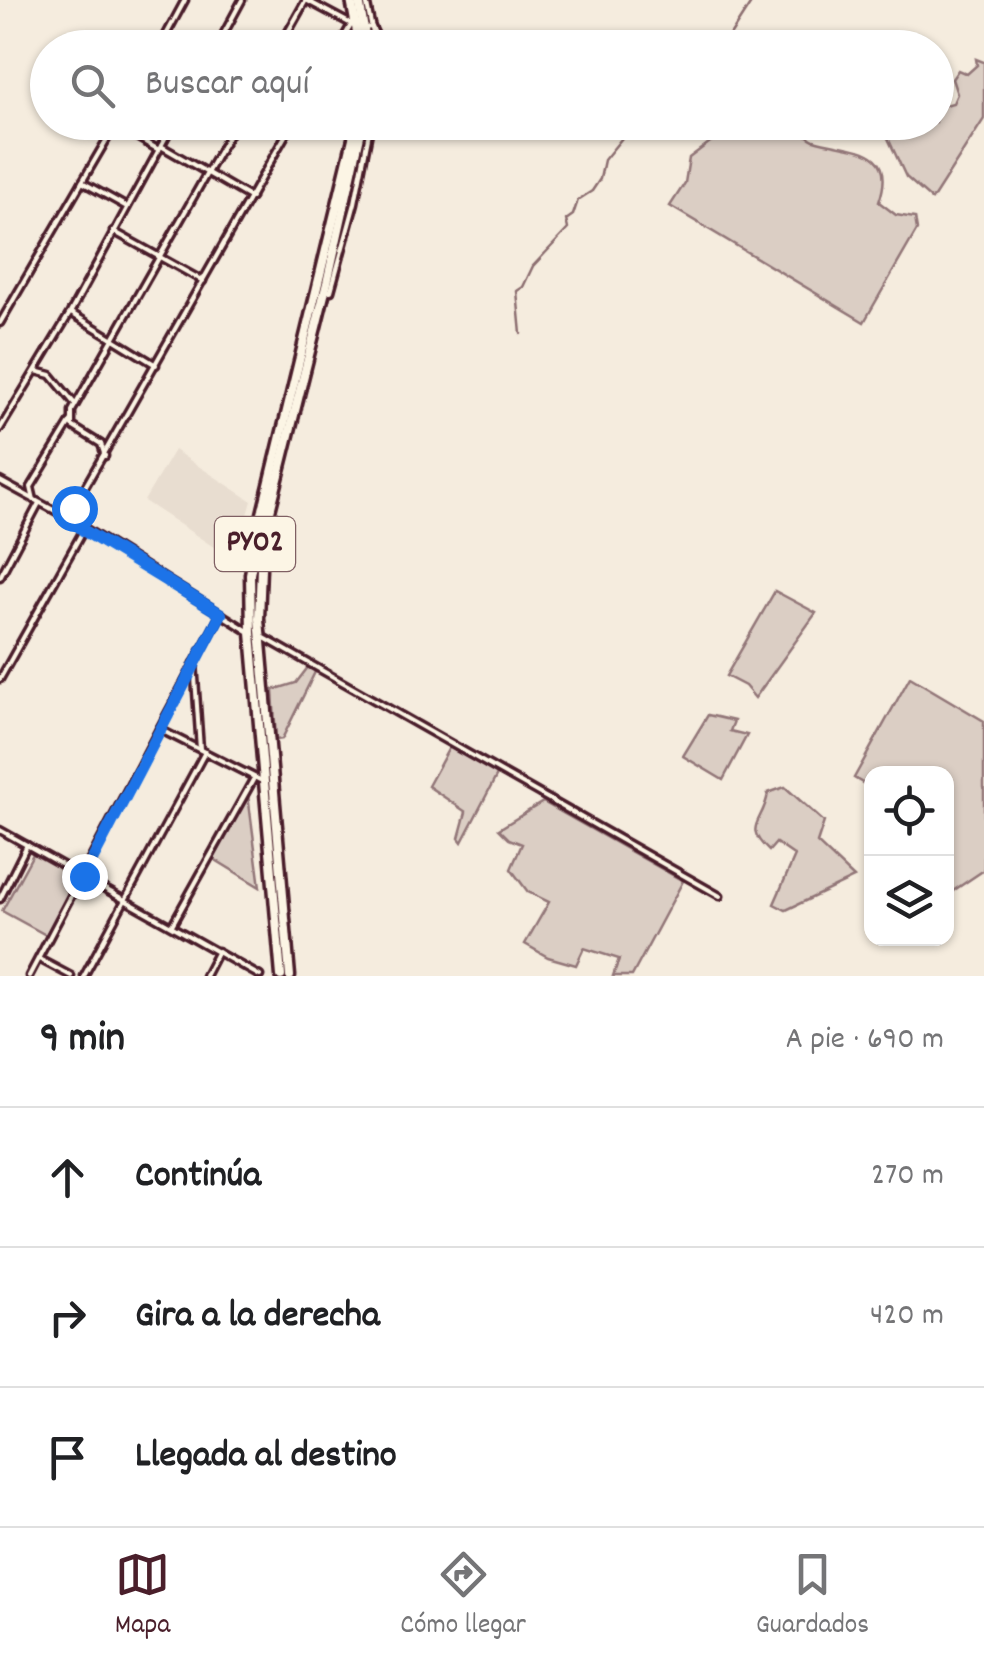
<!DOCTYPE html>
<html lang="es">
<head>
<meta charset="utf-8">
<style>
  :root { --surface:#fff; --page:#f6f6f6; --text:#202124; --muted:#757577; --line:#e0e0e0; --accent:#4a1f2b }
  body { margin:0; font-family:Dekko,sans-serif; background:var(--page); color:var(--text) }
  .controls { position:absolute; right:30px; bottom:30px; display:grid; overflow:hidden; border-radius:20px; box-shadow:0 2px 8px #0004 }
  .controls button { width:90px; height:90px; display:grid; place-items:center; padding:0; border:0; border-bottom:2px solid var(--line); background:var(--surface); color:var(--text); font:50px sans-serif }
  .stop { position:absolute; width:30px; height:30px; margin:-22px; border:8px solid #1a73e8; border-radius:50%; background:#fff }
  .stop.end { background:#1a73e8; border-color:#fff; box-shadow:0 2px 10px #0008 }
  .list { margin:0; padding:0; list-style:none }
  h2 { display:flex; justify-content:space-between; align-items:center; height:130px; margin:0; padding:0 40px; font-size:42px }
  h2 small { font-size:32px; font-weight:400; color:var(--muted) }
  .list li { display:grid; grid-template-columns:65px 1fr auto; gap:30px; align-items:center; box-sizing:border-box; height:140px; padding:0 40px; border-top:2px solid var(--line) }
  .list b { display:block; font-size:38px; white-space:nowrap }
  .list em { font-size:32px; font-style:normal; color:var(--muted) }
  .icon { flex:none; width:55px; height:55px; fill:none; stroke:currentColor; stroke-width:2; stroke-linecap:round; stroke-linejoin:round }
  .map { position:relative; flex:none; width:984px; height:976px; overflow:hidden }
  .search { position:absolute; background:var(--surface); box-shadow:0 2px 8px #0004; left:30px; right:30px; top:30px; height:110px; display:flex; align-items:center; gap:25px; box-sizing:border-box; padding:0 35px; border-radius:55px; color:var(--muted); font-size:38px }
  .sheet { height:550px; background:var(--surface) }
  nav { display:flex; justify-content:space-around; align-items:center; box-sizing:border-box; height:140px; border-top:2px solid var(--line); background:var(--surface); font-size:28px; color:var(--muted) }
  nav a { display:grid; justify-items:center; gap:5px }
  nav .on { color:var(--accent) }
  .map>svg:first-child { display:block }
  .built { fill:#e8ddd0 }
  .green { fill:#dbcec4; stroke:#927678; stroke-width:2.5 }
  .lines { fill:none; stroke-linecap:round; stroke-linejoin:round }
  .stream { stroke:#8c6e70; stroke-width:2.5 }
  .minor-casing { stroke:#4a1f2b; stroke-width:11 }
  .trunk-casing { stroke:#4a1f2b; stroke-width:15 }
  .minor { stroke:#fcf5e5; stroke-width:4 }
  .trunk { stroke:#fcf5e5; stroke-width:8 }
  .route { stroke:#1a73e8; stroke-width:12 }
  .labels { text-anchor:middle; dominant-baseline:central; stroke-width:10; stroke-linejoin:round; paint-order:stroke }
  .shield { fill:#fcf5e5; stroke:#7f5f63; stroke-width:2.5 }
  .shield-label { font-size:32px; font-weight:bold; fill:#4a1f2b }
</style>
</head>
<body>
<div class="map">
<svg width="984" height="976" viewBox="0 0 984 976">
  <rect width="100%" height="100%" fill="#f5ecde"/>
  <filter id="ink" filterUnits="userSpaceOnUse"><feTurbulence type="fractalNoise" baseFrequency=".01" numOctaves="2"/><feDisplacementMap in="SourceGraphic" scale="20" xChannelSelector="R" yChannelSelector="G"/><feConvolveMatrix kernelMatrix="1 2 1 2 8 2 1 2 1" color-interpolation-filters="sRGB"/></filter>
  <g filter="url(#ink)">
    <!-- built -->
    <polygon class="built" points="174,450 252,501 241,539 229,557 144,501"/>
    <!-- green -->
    <g class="green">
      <polygon points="976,59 984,62 984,119 932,200 906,177 888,138 893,134 914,134 916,123 936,122 937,107 953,103 957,94 952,79 958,70 967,74 977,65"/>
      <path d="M724 122C747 122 773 119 794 127 802 130 807 137 814 140 851 151 899 145 879 202L896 215 915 218 917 230 864 322 670 206 685 183 689 158 713 140Z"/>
      <polygon points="775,591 816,613 755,698 745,686 726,676"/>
      <polygon points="309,666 316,670 282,739 276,740 273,690 296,683"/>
      <polygon points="910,677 984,721 984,870 947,895 946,774 872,774 871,788 854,778"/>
      <polygon points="708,715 734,721 730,731 747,735 723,780 683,756"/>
      <polygon points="450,746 498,773 462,842 459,838 466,812 428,786"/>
      <path d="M785 787 824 822 817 843 854 878 786 910 774 904 795 856 776 843 769 851C741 825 764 823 768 793Z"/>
      <polygon points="248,795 260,887 214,859"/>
      <polygon points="543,802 683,881 632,976 613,976 619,959 584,948 576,965 548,957 525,944 549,902 528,892 511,869 522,844 509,839 499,829"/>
      <polygon points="33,854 77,878 46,935 2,911"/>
    </g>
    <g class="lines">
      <!-- stream -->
      <g class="stream">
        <polyline points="722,48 753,0"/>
        <polyline points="521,334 517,291 523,287 533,266 568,229 566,220 573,215 578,200 592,191 600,179 604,160 635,122"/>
      </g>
      <defs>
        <g id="minor">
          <polyline points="306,0 355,26"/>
          <polyline points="366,0 376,48"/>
          <polyline points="365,28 372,27 380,44 386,48"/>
          <polyline points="164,39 180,48"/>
          <polyline points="159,48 185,0"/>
          <polyline points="216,48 242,0"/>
          <polyline points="279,48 306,0"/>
          <polyline points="338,48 351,25"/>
          <polyline points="117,122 82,182 127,207"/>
          <polyline points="514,122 514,123"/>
          <polyline points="116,125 159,150"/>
          <polyline points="161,146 251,198"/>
          <polyline points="113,231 203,281"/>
          <polyline points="325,291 331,291 355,203 371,122"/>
          <polyline points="71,313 156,365"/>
          <polyline points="0,323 82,182"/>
          <polyline points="36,371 51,375 75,404"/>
          <polyline points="0,429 70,313 174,122"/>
          <polyline points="105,456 101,444 72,426 72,411 236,122"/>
          <polyline points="0,481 70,519 248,631"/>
          <polyline points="34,500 31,487 71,421"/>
          <polyline points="70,519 73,508 293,122"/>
          <polyline points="0,577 39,503"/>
          <polyline points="261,636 720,896"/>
          <polyline points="194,663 200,749"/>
          <polyline points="0,679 83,531"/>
          <polyline points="159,729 221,614"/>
          <polyline points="0,830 260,976"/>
          <polyline points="0,899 27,845"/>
          <polyline points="172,925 253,780"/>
          <polyline points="39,959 71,976"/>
          <polyline points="29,976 159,729 262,781"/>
          <polyline points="84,976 205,752"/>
          <polyline points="205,976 218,951"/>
        </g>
        <g id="trunk">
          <polyline points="351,0 360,48"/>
          <polyline points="359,0 367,48"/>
          <polyline points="281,976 251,633 250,574 260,522 357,122"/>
          <polyline points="290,976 259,619 262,543 327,283 363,122"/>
        </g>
      </defs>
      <!-- minor casing -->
      <use href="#minor" class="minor-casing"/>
      <!-- trunk casing -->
      <use href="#trunk" class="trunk-casing"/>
      <!-- minor -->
      <use href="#minor" class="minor"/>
      <!-- trunk -->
      <use href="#trunk" class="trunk"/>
    </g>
  </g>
  <g class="lines" filter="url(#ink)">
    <!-- route -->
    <polyline class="route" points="74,508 70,519 83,530 221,614 84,876"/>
  </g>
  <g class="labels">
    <!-- shield labels -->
    <rect class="shield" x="215" y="517" width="80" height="54" rx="8"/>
    <g class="shield-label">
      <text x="255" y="544">PY02</text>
    </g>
  </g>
</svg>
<div class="controls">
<button><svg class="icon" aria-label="locate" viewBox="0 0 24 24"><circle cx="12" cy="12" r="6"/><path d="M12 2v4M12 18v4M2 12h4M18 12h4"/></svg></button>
<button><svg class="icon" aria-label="layers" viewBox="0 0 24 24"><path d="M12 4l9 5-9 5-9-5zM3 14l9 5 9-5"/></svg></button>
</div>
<div class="stop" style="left:74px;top:508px"></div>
<div class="stop end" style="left:84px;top:876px"></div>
<div class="search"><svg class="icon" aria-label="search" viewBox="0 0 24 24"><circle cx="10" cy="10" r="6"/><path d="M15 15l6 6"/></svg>Buscar aquí</div>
</div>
<section class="sheet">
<h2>9 min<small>A pie · 690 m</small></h2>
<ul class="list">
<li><svg class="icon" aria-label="ahead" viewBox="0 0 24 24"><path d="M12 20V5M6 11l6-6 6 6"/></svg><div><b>Continúa</b></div><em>270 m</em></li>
<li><svg class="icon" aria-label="right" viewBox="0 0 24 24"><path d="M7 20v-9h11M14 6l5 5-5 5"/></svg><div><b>Gira a la derecha</b></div><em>420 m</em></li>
<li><svg class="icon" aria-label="arrive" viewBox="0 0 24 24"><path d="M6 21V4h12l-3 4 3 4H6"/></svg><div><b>Llegada al destino</b></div></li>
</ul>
</section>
<nav>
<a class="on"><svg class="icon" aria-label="map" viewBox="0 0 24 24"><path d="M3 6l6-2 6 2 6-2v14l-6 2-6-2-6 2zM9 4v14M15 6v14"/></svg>Mapa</a>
<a><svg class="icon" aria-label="directions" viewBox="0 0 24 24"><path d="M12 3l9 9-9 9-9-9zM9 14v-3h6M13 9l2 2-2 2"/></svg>Cómo llegar</a>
<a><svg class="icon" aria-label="saved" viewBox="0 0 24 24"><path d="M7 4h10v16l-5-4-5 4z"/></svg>Guardados</a>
</nav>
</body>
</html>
